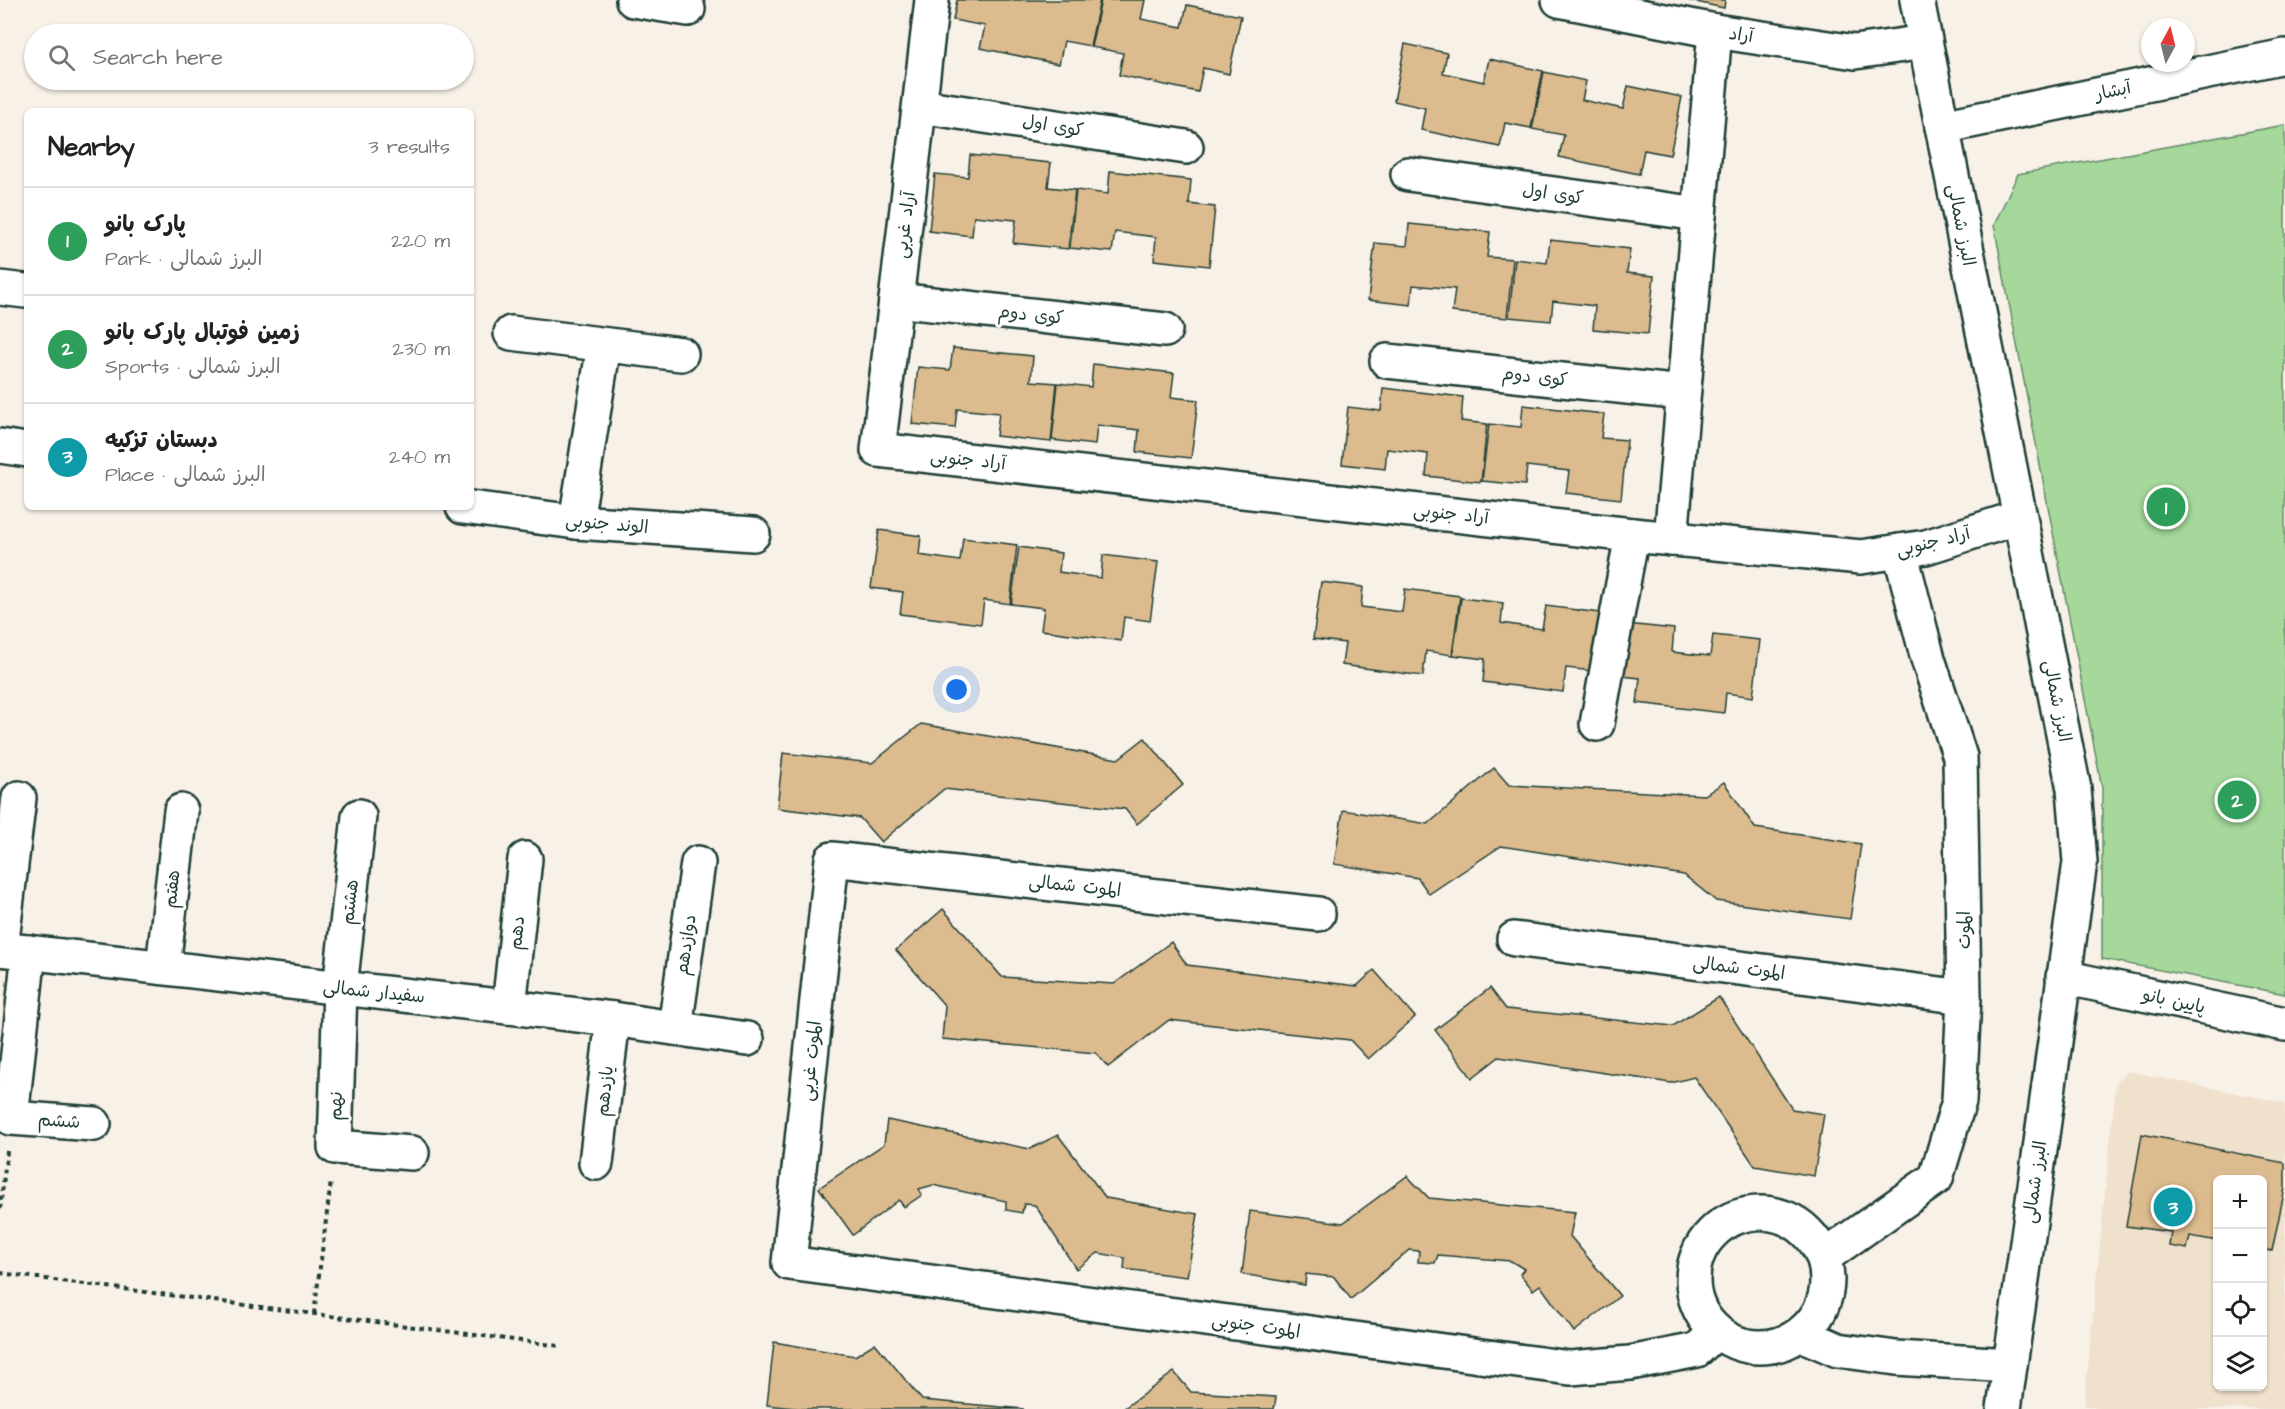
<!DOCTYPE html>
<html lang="en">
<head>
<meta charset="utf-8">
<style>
  :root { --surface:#fff; --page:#f6f6f6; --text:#222; --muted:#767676; --line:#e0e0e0; --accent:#2563eb }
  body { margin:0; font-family:"Architects Daughter","Playpen Sans Arabic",sans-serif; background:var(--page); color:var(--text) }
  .controls { position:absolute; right:18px; bottom:18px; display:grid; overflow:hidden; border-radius:9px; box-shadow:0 2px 4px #0004 }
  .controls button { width:54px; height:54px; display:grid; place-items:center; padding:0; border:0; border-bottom:2px solid var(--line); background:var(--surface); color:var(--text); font:30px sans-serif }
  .compass { position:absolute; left:2141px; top:18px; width:54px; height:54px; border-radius:50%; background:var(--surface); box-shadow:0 2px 4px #0004; rotate:7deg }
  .you { position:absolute; left:957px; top:690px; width:21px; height:21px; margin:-15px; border:4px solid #fff; border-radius:50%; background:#1a73e8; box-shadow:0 0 0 9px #1a73e833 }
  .badge { display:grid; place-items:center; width:39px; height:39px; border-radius:50%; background:var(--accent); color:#fff; font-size:20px; font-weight:700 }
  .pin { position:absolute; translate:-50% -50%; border:3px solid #fff; box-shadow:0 2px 6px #0006 }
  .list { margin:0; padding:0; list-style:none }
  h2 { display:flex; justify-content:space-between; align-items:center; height:78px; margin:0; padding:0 24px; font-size:26px }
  h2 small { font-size:20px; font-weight:400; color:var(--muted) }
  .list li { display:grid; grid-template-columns:39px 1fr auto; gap:18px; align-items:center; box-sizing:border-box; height:108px; padding:0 24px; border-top:2px solid var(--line) }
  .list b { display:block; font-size:22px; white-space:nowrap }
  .list p { margin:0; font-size:20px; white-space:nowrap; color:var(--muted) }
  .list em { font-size:20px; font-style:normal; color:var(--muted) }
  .icon { flex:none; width:33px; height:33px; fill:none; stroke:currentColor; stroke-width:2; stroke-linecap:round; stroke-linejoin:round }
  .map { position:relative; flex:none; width:2285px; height:1409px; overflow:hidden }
  .search { position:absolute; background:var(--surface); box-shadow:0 2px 4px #0004; left:24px; top:24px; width:450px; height:66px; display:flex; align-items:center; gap:15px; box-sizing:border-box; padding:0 21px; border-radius:33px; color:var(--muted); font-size:22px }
  .panel { position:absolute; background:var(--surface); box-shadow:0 2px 4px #0004; left:24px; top:108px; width:450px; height:402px; border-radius:9px }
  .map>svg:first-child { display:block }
  .built { fill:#f0e1cd; fill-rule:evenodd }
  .green { fill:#a5d89a; stroke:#628a67; stroke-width:1.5 }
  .building { fill:#dcbb8e; stroke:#1f3d34; stroke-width:1.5 }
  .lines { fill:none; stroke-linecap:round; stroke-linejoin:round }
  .minor-casing { stroke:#1f3d34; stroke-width:38 }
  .path { stroke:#1f3d34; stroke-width:4; stroke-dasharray:4.5 4.5; stroke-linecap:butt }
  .minor { stroke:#fff; stroke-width:33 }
  .labels { text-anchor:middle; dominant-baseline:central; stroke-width:6; stroke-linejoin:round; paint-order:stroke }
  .street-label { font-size:18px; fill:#1f3d34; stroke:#fff }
</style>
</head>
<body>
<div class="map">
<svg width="2285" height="1409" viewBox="0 0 2285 1409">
  <rect width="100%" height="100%" fill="#f8f1e8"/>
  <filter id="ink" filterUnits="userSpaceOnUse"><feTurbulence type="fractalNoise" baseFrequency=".0167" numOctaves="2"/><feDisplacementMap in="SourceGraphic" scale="12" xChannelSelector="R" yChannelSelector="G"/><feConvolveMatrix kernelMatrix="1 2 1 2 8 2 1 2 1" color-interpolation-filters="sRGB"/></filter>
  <g filter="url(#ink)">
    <!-- built -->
    <path class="built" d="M2127 1071 2285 1103V1409H2100L2084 1405 2116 1082ZM2218 1180H2262V1386H2218Z"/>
    <!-- green -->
    <polygon class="green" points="2285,125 2285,994 2102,959 2102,788 1994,225 2018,174"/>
    <!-- building -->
    <g class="building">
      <polygon points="957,0 1100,0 1090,46 1064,41 1059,64 980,48 985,26 953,20"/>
      <polygon points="1101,0 1145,0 1141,19 1182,27 1187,5 1241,16 1229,74 1203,68 1198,92 1119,75 1123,53 1091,47"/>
      <polygon points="1687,0 1725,0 1724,8"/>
      <polygon points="1405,44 1447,53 1443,73 1484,82 1489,59 1543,71 1531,128 1505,123 1500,147 1421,130 1425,108 1394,101"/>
      <polygon points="1544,72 1586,81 1582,100 1623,109 1628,86 1682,97 1670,155 1644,150 1639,174 1559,157 1564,135 1532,129"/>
      <polygon points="970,155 1051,163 1048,187 1075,190 1068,249 1013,243 1016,220 974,216 972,236 929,231 935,174 968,177"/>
      <polygon points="1110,171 1191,180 1189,204 1215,207 1209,266 1154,260 1156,237 1115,232 1112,252 1070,248 1076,190 1108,194"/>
      <polygon points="1409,224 1490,232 1487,257 1513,259 1507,318 1452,312 1455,289 1413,285 1411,305 1368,300 1375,243 1407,246"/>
      <polygon points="1550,240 1630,249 1627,273 1654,276 1648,334 1593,329 1595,306 1553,301 1551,321 1509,317 1515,259 1547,263"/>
      <polygon points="953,348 1033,356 1031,381 1057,383 1051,442 996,436 999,413 957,409 955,428 912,424 918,367 950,370"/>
      <polygon points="1093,364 1174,373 1171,397 1198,400 1191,458 1137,452 1139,430 1097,425 1095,445 1052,440 1058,383 1091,387"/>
      <polygon points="1383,388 1463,397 1461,421 1487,424 1481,482 1426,476 1428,454 1387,449 1385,469 1342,464 1348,407 1381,411"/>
      <polygon points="1523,405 1604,414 1601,438 1627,440 1621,499 1566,493 1569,471 1527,466 1525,485 1482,481 1489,424 1521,427"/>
      <polygon points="879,530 921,536 919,555 960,561 963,538 1017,545 1010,604 984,600 981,624 900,614 903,592 871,588"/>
      <polygon points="1019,547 1061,553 1059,572 1101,578 1103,555 1158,562 1150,621 1124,617 1121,641 1041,630 1044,608 1011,604"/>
      <polygon points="1321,582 1363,587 1361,607 1402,612 1405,589 1460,596 1452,655 1426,651 1423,676 1342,665 1345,643 1313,639"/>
      <polygon points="1461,598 1503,603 1501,623 1542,629 1546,606 1600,613 1593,671 1566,668 1563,692 1483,682 1485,659 1453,655"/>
      <polygon points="1627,624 1674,629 1672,652 1710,656 1713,635 1760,640 1753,697 1726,693 1724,713 1637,703 1640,678 1621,676"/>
      <polygon points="921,724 1118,759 1145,738 1183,785 1137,824 1125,809 944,789 881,842 860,818 777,808 783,753 872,763"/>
      <polygon points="1494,768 1509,785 1705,795 1724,782 1755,828 1861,844 1850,919 1716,901 1684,875 1501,846 1429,894 1418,878 1334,864 1343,810 1428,824"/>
      <polygon points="943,909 1002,977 1114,984 1171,942 1187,965 1357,986 1374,970 1415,1017 1368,1059 1350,1040 1169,1020 1108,1067 1096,1053 942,1039 945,1006 896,950"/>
      <polygon points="1490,988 1506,1009 1673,1026 1719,997 1792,1109 1824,1114 1814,1176 1755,1166 1694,1077 1671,1083 1499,1057 1472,1078 1435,1030"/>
      <polygon points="887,1120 1030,1149 1058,1135 1106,1198 1198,1214 1187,1277 1124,1269 1125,1258 1098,1253 1076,1269 1035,1205 1024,1204 1022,1213 1006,1210 1006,1201 933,1185 919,1189 922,1195 904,1207 899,1200 853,1235 819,1188 884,1144"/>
      <polygon points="2142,1134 2285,1163 2285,1188 2272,1251 2262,1249 2262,1180 2218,1180 2218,1241 2190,1236 2187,1249 2169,1246 2171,1232 2126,1226"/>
      <polygon points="1407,1176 1429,1198 1575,1212 1570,1236 1620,1296 1574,1332 1540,1285 1533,1290 1520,1274 1524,1269 1511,1261 1438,1255 1435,1263 1418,1262 1419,1251 1409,1250 1351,1299 1334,1277 1306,1274 1305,1285 1242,1274 1250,1211 1343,1223"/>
      <polygon points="774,1342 855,1356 875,1343 922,1400 1024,1409 803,1409 767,1405"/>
      <polygon points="1174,1372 1191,1392 1276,1397 1274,1409 1123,1409"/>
    </g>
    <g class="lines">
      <defs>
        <g id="minor">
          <polyline points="633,0 688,9"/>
          <polyline points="932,0 878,450 1632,535 1861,557 1926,547 2020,517"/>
          <polyline points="1559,0 1715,31 1855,52 1925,42"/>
          <polyline points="1917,0 2074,789 2080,862 2004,1409"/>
          <polyline points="920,106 1186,147"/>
          <polyline points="1942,127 2285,56"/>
          <polyline points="1408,174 1699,214"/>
          <polyline points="0,288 25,291"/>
          <polyline points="896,300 1165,330"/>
          <polyline points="511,333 681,354"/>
          <polyline points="1387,361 1683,393"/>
          <polyline points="0,446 27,450"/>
          <polyline points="463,507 576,522 753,534"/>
          <polyline points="576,522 604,345"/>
          <polyline points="1671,539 1715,31"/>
          <polyline points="1597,724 1632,535"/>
          <polyline points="359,816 340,988 335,1147 412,1153"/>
          <polyline points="1318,914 832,859 789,1263 1570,1368 1630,1363 1697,1350 1716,1332"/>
          <polyline points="1514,939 1964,997"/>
          <polyline points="0,949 613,1019 747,1039"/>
          <polyline points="1,949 19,798"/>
          <polyline points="29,952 11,1118 94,1124"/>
          <polyline points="163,967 181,811"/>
          <polyline points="2063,977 2285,1024"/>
          <polyline points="509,1007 525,859"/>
          <polyline points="675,1028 698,863"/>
          <polyline points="596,1163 613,1019"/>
          <circle cx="1760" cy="1280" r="67"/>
          <polyline points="1824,1257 1936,1178 1959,1101 1964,997 1960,757 1928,659 1900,551"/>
          <polyline points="1801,1334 1838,1350 1896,1358 2010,1365"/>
        </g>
      </defs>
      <!-- minor casing -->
      <use href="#minor" class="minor-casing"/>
      <!-- path -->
      <g class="path">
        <polyline points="0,1209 7,1151"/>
        <polyline points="0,1273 560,1346"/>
        <polyline points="314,1314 331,1181"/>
      </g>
      <!-- minor -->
      <use href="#minor" class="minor"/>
    </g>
  </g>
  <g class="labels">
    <!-- street labels -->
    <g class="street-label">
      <text transform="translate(1741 35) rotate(8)">آراد</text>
      <text transform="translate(2113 91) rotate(-12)">آبشار</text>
      <text transform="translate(1053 126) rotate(9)">کوی اول</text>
      <text transform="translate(1553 194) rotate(8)">کوی اول</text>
      <text transform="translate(905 225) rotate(-83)">آراد غربی</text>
      <text transform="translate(1961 225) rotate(79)">البرز شمالی</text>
      <text transform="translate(1031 315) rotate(6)">کوی دوم</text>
      <text transform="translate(1535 377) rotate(6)">کوی دوم</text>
      <text transform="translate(968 460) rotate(6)">آراد جنوبی</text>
      <text transform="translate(1451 514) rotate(6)">آراد جنوبی</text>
      <text transform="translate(607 524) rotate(5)">الوند جنوبی</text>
      <text transform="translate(1933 542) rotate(-14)">آراد جنوبی</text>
      <text transform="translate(2057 701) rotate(79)">البرز شمالی</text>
      <text transform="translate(1075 886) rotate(6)">الموت شمالی</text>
      <text transform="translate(172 889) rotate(-84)">هفتم</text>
      <text transform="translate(350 902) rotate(-84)">هشتم</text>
      <text transform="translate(1964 930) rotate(-90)">الموت</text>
      <text transform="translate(517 933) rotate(-84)">دهم</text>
      <text transform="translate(686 945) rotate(-82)">دوازدهم</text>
      <text transform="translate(1739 968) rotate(7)">الموت شمالی</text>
      <text transform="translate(374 992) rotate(6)">سفیدار شمالی</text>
      <text transform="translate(2174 1001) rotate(12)">پایین بانو</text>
      <text transform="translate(811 1061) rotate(-84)">الموت غربی</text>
      <text transform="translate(605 1091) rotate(-84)">یازدهم</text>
      <text transform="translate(336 1106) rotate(-88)">نهم</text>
      <text transform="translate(59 1121) rotate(4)">ششم</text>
      <text transform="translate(2035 1182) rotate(-82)">البرز شمالی</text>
      <text transform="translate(1256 1326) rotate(8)">الموت جنوبی</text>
    </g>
  </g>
</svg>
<div class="controls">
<button>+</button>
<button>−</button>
<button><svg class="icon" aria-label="locate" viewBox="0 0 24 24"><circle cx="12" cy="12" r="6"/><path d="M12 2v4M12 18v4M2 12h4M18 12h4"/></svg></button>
<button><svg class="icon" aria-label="layers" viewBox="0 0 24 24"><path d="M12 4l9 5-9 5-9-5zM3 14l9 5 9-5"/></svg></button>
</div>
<svg class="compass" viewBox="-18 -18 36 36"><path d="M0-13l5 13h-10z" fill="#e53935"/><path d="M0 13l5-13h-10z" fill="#767676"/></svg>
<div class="you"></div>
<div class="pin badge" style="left:2166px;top:507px;background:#2e9e5b">1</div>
<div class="pin badge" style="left:2237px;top:800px;background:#2e9e5b">2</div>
<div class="pin badge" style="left:2173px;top:1207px;background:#0f9aa8">3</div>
<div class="search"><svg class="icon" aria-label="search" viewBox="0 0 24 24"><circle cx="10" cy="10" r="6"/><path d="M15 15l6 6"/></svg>Search here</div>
<section class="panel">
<h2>Nearby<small>3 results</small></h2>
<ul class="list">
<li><span class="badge" style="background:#2e9e5b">1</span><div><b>پارک بانو</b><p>Park · البرز شمالی</p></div><em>220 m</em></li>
<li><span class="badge" style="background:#2e9e5b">2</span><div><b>زمین فوتبال پارک بانو</b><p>Sports · البرز شمالی</p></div><em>230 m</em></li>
<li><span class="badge" style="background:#0f9aa8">3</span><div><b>دبستان تزکیه</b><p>Place · البرز شمالی</p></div><em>240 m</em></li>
</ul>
</section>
</div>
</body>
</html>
